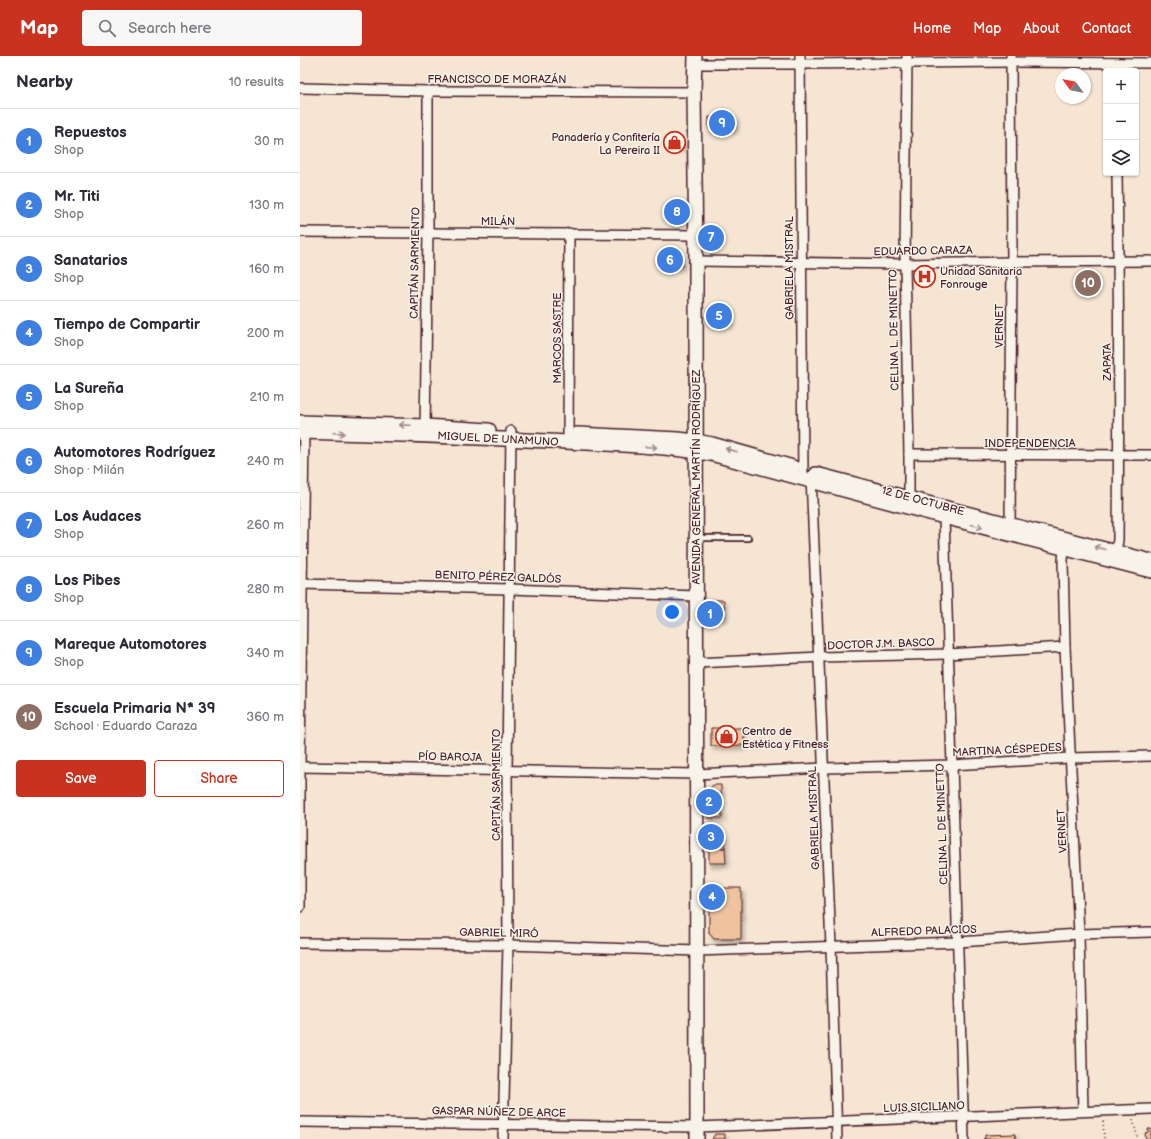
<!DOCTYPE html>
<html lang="en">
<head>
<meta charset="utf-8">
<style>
  :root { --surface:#fff; --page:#f7f7f7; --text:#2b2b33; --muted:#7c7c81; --line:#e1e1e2; --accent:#c8321e }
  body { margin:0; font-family:"Balsamiq Sans",sans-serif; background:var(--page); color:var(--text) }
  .controls { position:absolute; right:12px; top:12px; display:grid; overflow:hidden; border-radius:4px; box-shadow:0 1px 3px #0004 }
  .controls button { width:36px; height:36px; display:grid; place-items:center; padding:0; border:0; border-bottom:1px solid var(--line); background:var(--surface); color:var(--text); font:20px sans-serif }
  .compass { position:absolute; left:755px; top:12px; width:36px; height:36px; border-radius:50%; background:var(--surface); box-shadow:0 1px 3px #0004; rotate:303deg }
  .you { position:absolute; left:372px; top:556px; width:14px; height:14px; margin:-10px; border:3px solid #fff; border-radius:50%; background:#1a73e8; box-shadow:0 0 0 6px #1a73e833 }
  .badge { display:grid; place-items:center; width:26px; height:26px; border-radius:50%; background:var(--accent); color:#fff; font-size:13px; font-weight:700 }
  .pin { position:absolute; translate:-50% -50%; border:2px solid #fff; box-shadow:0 1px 4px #0006 }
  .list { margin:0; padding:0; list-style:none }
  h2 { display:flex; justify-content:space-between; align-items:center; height:52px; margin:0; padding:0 16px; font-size:17px }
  h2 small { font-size:13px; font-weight:400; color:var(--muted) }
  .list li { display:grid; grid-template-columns:26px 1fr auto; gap:12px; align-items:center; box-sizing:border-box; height:64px; padding:0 16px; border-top:1px solid var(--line) }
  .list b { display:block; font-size:15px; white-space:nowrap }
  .list p { margin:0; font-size:13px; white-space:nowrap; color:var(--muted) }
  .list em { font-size:13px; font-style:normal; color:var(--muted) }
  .actions { display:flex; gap:8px; padding:12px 16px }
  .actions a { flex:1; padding:9px 0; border:1px solid var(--accent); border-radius:4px; text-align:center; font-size:14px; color:var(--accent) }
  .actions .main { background:var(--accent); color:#fff }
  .icon { flex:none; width:22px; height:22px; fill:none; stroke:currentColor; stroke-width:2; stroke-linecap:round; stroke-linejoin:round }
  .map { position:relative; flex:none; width:851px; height:1083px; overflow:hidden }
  header { display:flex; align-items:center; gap:24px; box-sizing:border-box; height:56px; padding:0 20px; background:var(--accent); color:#fff }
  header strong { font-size:19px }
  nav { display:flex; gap:22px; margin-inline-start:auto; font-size:14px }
  .search { width:280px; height:36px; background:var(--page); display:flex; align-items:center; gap:10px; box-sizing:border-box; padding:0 14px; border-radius:4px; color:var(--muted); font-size:15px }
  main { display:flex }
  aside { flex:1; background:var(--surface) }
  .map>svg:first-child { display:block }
  .building { fill:#efc39e; stroke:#4a1f2b; filter:url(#shadow) }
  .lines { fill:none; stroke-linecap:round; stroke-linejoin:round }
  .lane-casing { stroke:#4a1f2b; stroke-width:8 }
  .street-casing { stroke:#4a1f2b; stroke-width:12 }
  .secondary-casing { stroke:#4a1f2b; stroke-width:16 }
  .path { stroke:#4a1f2b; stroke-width:1.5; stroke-dasharray:1 3; stroke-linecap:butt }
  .lane { stroke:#f7f3e8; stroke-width:4.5 }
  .street { stroke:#f7f3e8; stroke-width:9 }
  .secondary { stroke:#f7f3e8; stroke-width:13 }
  .oneway { stroke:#a0898a }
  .labels { text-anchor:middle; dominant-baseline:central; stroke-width:3; stroke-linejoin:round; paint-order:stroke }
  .street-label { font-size:11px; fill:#4a1f2b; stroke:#f7f3e8 }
  .poi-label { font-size:11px; fill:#4a1f2b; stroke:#f7f3e8; text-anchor:start }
</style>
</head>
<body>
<header>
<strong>Map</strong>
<div class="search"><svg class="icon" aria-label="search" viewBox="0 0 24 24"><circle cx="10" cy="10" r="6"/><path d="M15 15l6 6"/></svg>Search here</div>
<nav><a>Home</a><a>Map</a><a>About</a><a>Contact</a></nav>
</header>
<main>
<aside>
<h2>Nearby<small>10 results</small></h2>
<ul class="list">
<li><span class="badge" style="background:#3f7fe0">1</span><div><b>Repuestos</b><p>Shop</p></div><em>30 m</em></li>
<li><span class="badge" style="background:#3f7fe0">2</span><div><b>Mr. Titi</b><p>Shop</p></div><em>130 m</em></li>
<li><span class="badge" style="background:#3f7fe0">3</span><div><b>Sanatarios</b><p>Shop</p></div><em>160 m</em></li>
<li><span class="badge" style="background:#3f7fe0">4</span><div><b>Tiempo de Compartir</b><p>Shop</p></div><em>200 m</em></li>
<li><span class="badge" style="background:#3f7fe0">5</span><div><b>La Sureña</b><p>Shop</p></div><em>210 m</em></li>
<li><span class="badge" style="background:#3f7fe0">6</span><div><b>Automotores Rodríguez</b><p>Shop · Milán</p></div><em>240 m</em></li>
<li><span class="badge" style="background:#3f7fe0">7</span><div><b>Los Audaces</b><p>Shop</p></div><em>260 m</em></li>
<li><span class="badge" style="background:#3f7fe0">8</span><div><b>Los Pibes</b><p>Shop</p></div><em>280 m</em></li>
<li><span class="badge" style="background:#3f7fe0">9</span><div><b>Mareque Automotores</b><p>Shop</p></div><em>340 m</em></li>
<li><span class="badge" style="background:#8d6e63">10</span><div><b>Escuela Primaria N* 39</b><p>School · Eduardo Caraza</p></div><em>360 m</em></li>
</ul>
<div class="actions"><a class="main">Save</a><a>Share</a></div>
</aside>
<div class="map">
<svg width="851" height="1083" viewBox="0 0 851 1083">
  <defs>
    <filter id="shadow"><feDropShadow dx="2.5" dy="4" stdDeviation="2" flood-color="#0004"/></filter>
  </defs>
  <rect width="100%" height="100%" fill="#f5e5d2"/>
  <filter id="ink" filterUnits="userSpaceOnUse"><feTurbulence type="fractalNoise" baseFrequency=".025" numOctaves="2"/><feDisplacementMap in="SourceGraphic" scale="8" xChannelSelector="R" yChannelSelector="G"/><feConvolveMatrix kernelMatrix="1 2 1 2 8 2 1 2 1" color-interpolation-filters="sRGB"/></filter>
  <g filter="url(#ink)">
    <!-- building -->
    <g class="building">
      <polygon points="435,60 435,73 409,73 409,61"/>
      <rect x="368" y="83" width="15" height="8"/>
      <rect x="371" y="148" width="11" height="17"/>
      <rect x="407" y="174" width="8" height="17"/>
      <polygon points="358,197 382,198 382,210 358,210"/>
      <polygon points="408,252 431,253 430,268 407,267"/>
      <polygon points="408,544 424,544 425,561 408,562"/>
      <polygon points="411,672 444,672 444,689 411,690"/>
      <polygon points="413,729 421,729 422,762 407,762 407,735"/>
      <rect x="409" y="778" width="16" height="14"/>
      <polygon points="409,792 425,792 426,807 409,807"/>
      <polygon points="409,832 441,832 441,883 414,883 409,877"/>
      <polygon points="848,1073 851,1073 851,1083 846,1083 845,1077 848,1076"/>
      <polygon points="415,1078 425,1078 425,1083 412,1083"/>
      <polygon points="715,1078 716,1083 683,1083 685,1082 685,1079"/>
    </g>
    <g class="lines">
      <defs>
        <polyline id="lane" points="398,482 448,482"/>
        <g id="street">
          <polyline points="500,0 503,423"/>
          <polyline points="395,8 500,8 711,6 851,7"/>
          <polyline points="0,32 128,35 394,36"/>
          <polyline points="0,176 396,179"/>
          <polyline points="396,205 605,208 712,206 851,205"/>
          <polyline points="125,374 128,176 128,35"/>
          <polyline points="268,386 269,177"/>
          <polyline points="609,398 851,399"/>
          <polyline points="511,420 531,890 537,1083"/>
          <polyline points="606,446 609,441 609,398 605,208 607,0"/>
          <polyline points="645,457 644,461 664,1083"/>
          <polyline points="710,469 712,206 711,0"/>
          <polyline points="764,493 763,505 765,591 779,878 783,1055"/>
          <path d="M816 496 818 484C819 362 819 239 817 117"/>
          <polyline points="0,528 209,533 396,540"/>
          <polyline points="396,607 520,601 648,598 765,591"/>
          <polyline points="0,711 396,718 524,712 652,709 770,702 851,700"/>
          <polyline points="0,851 0,711 4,372"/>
          <polyline points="0,887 208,889 397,895 658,886 779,878 851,876"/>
          <polyline points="0,1066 397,1071 851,1053"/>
          <polyline points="203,1083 208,889 207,714 211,375"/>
        </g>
        <g id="secondary">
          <polyline points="395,0 394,36 396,205 397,1083"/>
          <polyline points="0,366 125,370 189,374"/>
          <path d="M0 376C83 378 166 381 248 385 302 388 358 389 411 398L644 461 851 515"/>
          <polyline points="277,378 378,383 396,385 412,388 493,411"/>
          <polyline points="516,418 851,505"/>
        </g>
      </defs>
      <!-- lane casing -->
      <use href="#lane" class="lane-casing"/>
      <!-- street casing -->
      <use href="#street" class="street-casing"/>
      <!-- secondary casing -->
      <use href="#secondary" class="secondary-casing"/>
      <!-- path -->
      <g class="path">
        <polyline points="833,1064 838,1083"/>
        <polyline points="803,1065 804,1083"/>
      </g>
      <!-- lane -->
      <use href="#lane" class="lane"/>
      <!-- street -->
      <use href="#street" class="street"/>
      <!-- secondary -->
      <use href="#secondary" class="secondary"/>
    </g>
    <!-- one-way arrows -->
    <defs><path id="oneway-shaft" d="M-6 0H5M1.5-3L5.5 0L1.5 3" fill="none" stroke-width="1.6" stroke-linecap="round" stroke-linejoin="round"/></defs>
    <g class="oneway">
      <use href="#oneway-shaft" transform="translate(105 369) rotate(-178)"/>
      <use href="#oneway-shaft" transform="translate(39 377) rotate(2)"/>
      <use href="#oneway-shaft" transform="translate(351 391) rotate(3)"/>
      <use href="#oneway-shaft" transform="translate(431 394) rotate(-164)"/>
      <use href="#oneway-shaft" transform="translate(677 470) rotate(15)"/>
      <use href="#oneway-shaft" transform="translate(800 492) rotate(-166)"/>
    </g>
  </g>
  <!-- icons -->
  <defs>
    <symbol id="shop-ring" viewBox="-11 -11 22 22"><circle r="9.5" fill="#f7f3e8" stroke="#c8321e" stroke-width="1.5"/><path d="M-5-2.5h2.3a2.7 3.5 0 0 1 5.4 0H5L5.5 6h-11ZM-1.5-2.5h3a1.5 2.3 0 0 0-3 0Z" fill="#c8321e"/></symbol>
    <symbol id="hospital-ring" viewBox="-11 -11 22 22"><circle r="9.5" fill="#f7f3e8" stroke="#c8321e" stroke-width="1.5"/><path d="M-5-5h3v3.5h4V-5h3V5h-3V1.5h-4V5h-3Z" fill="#c8321e"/></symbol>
  </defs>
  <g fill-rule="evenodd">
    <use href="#shop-ring" x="362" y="74" width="25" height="25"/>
    <use href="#hospital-ring" x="612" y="208" width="25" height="25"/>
    <use href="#shop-ring" x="414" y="668" width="25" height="25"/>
  </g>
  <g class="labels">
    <!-- street labels -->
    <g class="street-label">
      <text x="197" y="23">FRANCISCO DE MORAZÁN</text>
      <text x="198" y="165">MILÁN</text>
      <text transform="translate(623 195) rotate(-1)">EDUARDO CARAZA</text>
      <text transform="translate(115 207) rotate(-89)">CAPITÁN SARMIENTO</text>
      <text transform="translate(489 212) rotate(-90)">GABRIELA MISTRAL</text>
      <text transform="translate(699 270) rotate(-90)">VERNET</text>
      <text transform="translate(594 274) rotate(-91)">CELINA L. DE MINETTO</text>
      <text transform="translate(257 282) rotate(-90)">MARCOS SASTRE</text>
      <text transform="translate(807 306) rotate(-90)">ZAPATA</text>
      <text transform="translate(198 383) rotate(3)">MIGUEL DE UNAMUNO</text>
      <text x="730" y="387">INDEPENDENCIA</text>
      <text transform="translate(396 421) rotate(-90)">AVENIDA GENERAL MARTÍN RODRÍGUEZ</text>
      <text transform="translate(623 445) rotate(15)">12 DE OCTUBRE</text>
      <text transform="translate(198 521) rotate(2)">BENITO PÉREZ GALDÓS</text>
      <text transform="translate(581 588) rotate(-2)">DOCTOR J.M. BASCO</text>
      <text transform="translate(707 694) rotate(-3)">MARTINA CÉSPEDES</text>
      <text transform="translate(150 701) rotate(1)">PÍO BAROJA</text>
      <text transform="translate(196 729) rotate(-90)">CAPITÁN SARMIENTO</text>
      <text transform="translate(514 762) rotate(-92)">GABRIELA MISTRAL</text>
      <text transform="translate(642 768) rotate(-92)">CELINA L. DE MINETTO</text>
      <text transform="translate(762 775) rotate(-93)">VERNET</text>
      <text transform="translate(624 875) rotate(-2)">ALFREDO PALACIOS</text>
      <text transform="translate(199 877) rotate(1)">GABRIEL MIRÓ</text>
      <text transform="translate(624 1051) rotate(-2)">LUIS SICILIANO</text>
      <text transform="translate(199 1056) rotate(1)">GASPAR NÚÑEZ DE ARCE</text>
    </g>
    <!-- poi labels -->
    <g class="poi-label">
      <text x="360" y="81" text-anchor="end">Panadería y Confitería<tspan x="360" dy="13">La Pereira II</tspan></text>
      <text x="640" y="215">Unidad Sanitaria<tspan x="640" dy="13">Fonrouge</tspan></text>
      <text x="442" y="675">Centro de<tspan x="442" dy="13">Estética y Fitness</tspan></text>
    </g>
  </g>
</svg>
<div class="controls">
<button>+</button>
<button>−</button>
<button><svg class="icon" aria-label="layers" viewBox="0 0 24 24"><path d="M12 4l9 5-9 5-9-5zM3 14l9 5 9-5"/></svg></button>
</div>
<svg class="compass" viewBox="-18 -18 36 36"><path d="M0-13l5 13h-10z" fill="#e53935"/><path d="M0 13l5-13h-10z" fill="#7c7c81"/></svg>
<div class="you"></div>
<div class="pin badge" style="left:410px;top:558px;background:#3f7fe0">1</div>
<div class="pin badge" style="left:409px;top:746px;background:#3f7fe0">2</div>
<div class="pin badge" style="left:411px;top:781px;background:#3f7fe0">3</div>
<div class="pin badge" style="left:412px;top:841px;background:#3f7fe0">4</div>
<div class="pin badge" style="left:419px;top:260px;background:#3f7fe0">5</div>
<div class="pin badge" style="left:370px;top:204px;background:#3f7fe0">6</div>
<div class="pin badge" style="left:411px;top:182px;background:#3f7fe0">7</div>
<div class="pin badge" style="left:377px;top:156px;background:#3f7fe0">8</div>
<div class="pin badge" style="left:422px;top:67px;background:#3f7fe0">9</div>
<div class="pin badge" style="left:788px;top:227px;background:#8d6e63">10</div>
</div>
</main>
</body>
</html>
